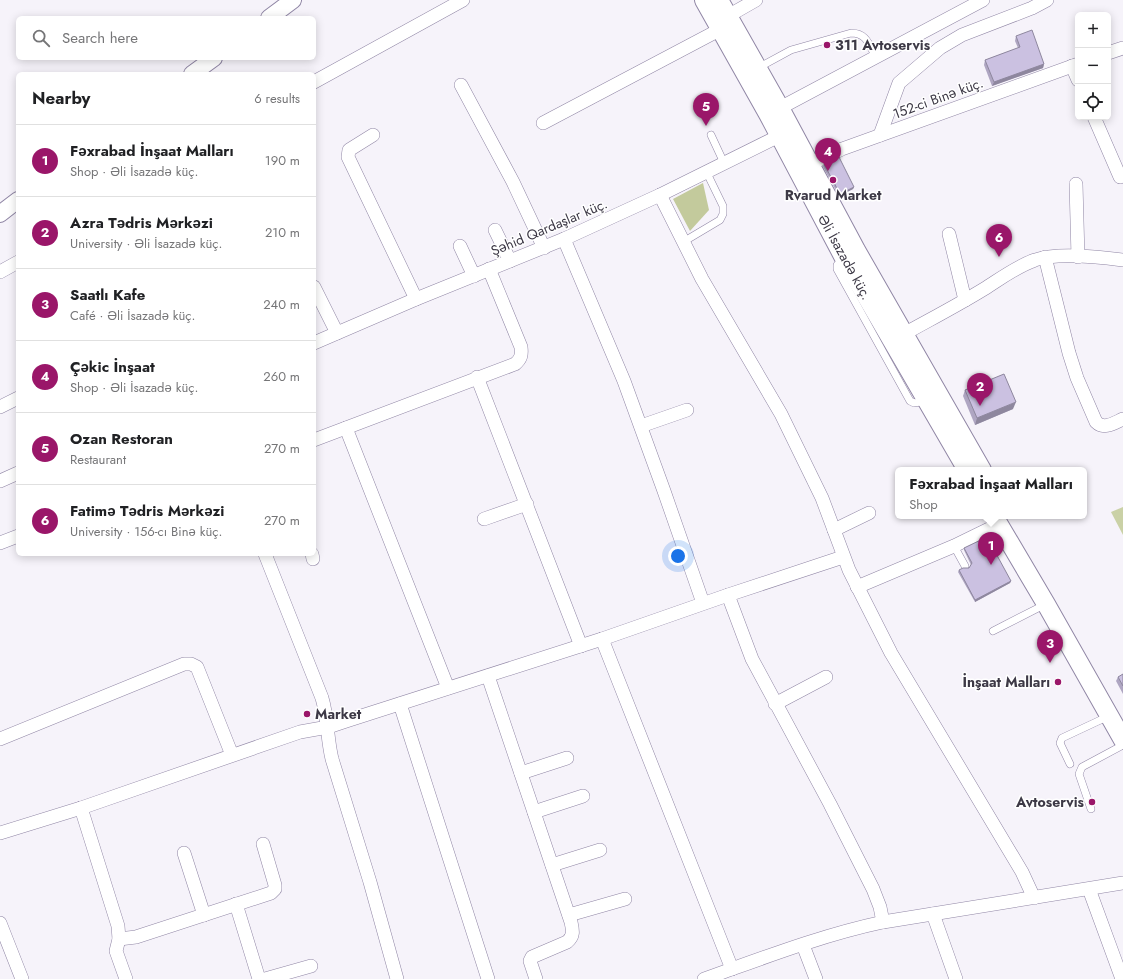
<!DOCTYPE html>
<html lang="en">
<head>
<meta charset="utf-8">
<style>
  :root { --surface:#fff; --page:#f2f2f2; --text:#202124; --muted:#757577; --line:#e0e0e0; --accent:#9a1669 }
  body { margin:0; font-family:Jost,sans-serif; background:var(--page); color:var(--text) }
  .controls { position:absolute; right:12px; top:12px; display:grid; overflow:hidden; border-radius:6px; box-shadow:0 2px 10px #0003 }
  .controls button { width:36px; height:36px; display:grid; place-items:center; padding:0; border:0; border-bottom:1px solid var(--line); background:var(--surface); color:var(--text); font:20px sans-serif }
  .you { position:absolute; left:678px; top:556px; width:14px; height:14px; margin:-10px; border:3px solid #fff; border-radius:50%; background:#1a73e8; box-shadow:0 0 0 6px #1a73e833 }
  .badge { display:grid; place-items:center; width:26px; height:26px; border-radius:50%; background:var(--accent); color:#fff; font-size:13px; font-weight:700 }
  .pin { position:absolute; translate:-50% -33px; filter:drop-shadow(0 1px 2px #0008) }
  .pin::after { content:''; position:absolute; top:21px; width:14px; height:12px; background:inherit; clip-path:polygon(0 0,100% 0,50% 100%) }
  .popup { position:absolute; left:895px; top:467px; width:192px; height:52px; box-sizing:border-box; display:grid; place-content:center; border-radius:6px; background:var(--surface); filter:drop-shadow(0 1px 3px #0005); font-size:13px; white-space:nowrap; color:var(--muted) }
  .popup b { font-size:15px; color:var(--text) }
  .popup::after { content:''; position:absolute; left:50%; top:100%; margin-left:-8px; border:8px solid transparent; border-top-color:var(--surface) }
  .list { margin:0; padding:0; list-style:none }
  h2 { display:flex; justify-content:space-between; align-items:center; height:52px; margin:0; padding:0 16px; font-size:17px }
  h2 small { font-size:13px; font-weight:400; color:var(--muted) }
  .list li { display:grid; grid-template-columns:26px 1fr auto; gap:12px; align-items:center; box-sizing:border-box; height:72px; padding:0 16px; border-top:1px solid var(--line) }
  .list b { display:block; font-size:15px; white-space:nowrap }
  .list p { margin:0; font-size:13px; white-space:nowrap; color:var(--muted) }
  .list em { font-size:13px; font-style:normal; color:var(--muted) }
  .icon { flex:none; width:22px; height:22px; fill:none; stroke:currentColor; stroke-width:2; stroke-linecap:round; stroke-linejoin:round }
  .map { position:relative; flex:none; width:1123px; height:979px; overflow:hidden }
  .search { position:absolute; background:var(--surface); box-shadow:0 2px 10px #0003; left:16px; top:16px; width:300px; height:44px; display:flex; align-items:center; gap:10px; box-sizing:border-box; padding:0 14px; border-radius:6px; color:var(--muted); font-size:15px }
  .panel { position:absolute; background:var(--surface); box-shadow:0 2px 10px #0003; left:16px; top:72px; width:300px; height:484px; border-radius:6px }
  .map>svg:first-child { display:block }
  .green { fill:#cad1a6 }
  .forest { fill:#c3ca9c }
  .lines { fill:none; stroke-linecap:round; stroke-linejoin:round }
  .service-casing { stroke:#9086a5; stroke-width:8 }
  .minor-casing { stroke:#9086a5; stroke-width:14 }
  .tertiary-casing { stroke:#9086a5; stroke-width:18 }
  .secondary-casing { stroke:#9086a5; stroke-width:20 }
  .service { stroke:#fff; stroke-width:7 }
  .minor { stroke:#fff; stroke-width:13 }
  .tertiary { stroke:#fff; stroke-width:16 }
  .secondary { stroke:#fff; stroke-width:18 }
  .wall { fill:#afa6c2 }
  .shaded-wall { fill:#8e879e }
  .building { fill:#cbc1e1; stroke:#8e879e }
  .poi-dot { fill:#9a1669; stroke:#fff; stroke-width:1.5 }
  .labels { text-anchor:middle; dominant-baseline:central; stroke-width:3; stroke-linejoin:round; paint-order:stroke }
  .poi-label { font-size:14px; font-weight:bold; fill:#3d3946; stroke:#fff; text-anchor:start }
  .street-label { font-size:14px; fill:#3d3946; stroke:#fff }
</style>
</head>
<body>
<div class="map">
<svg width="1123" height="979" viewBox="0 0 1123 979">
  <rect width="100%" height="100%" fill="#f6f3fa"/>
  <!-- green -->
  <polygon class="green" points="1123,507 1123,535 1111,512"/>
  <!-- forest -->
  <polygon class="forest" points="703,183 709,210 690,231 673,199"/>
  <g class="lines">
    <defs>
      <g id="service">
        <path d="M758 68 791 50 851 33C867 33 869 45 876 57"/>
        <polyline points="711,135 724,163"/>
        <polyline points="683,242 720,220 723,214 723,206 706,171"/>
        <polyline points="844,258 837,265 837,269 910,401 914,403 927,401"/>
        <polyline points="954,546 965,566"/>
        <polyline points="993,631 1046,604"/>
        <polyline points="1070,764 1060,743 1062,738 1109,716"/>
        <polyline points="1091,809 1079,774 1082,767 1123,745"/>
      </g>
      <g id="minor">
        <polyline points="728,16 756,0"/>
        <polyline points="1108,53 1123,48"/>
        <polyline points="1072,66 1078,80"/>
        <polyline points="314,82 463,0"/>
        <polyline points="461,85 513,182 544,248"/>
        <polyline points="780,108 983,0"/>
        <polyline points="1094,117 1120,177"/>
        <polyline points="543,123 721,29"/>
        <polyline points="373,135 349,150 348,157 416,299"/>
        <polyline points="880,135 899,83 940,48 962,35 1032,8 1047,0"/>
        <polyline points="810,164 842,149 1078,64"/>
        <polyline points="1076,184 1078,257"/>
        <polyline points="660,195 702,279 781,414 822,498 849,570 891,653 1022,872 1034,898"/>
        <polyline points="495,230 510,261"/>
        <polyline points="949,234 965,300"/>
        <polyline points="564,239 624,381 664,491 703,603"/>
        <polyline points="460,246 474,276"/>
        <path d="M1045 257 1069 353 1077 378 1096 422C1104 430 1114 423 1123 419"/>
        <polyline points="0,272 18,262"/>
        <polyline points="314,287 337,333"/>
        <path d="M904 334C931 319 958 305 984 289 1000 279 1017 266 1035 260 1057 252 1099 257 1123 260"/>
        <polyline points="314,343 416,299 564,239 660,195 787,132"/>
        <polyline points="477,377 581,646"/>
        <polyline points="0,407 18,398"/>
        <polyline points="641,426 687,410"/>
        <polyline points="346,428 448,688"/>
        <path d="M314 440 515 364C521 359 522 355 521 347L489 269"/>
        <polyline points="0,481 18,473"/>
        <polyline points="484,519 527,504"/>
        <polyline points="834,530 869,513"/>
        <polyline points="0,543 18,536"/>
        <path d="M265 554 322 698C328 718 327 739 332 759L370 882 397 979"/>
        <polyline points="312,554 313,559"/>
        <polyline points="857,587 954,546 999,524"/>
        <polyline points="728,595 752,659 830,804 873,889 880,907 883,922"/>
        <polyline points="602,639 732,969"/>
        <path d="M488 676 571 922C573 931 574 936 567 942L532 957 530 961 536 979"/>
        <polyline points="400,704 488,979"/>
        <polyline points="775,704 826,677"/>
        <polyline points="0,739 184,664 191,664 197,667 232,755"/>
        <polyline points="521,773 567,758"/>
        <polyline points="81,808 118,926 119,939 116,951 126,979"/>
        <polyline points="534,812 583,796"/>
        <polyline points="0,833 81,808 300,732 328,727 346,721 602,639 728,595 843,557"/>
        <polyline points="184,853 204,915"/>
        <polyline points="552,865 600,850"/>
        <polyline points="1089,889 1122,979"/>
        <polyline points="236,904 259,979"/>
        <polyline points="933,914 956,979"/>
        <polyline points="569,915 625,899"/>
        <polyline points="0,923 22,979"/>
        <polyline points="119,939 136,937 271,893 275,889 275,885 263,844"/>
        <polyline points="803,945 816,979"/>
        <polyline points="265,979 311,966"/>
        <path d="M704 979C763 958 822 935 883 922L1123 883"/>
      </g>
      <g id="tertiary">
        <polyline points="269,18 293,0"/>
        <polyline points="192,74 214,58"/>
        <polyline points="0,214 18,200"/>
      </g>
      <g id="secondary">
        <polyline points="704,0 768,114 844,258 967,470"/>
        <polyline points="719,0 780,108 856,250 982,470"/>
        <polyline points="994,516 1046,604 1123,740"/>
      </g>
    </defs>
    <!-- service casing -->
    <use href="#service" class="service-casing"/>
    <!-- minor casing -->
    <use href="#minor" class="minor-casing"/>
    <!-- tertiary casing -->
    <use href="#tertiary" class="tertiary-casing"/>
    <!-- secondary casing -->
    <use href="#secondary" class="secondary-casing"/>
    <!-- service -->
    <use href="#service" class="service"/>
    <!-- minor -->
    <use href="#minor" class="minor"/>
    <!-- tertiary -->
    <use href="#tertiary" class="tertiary"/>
    <!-- secondary -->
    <use href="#secondary" class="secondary"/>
  </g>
  <!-- wall -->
  <g class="wall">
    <polygon points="1016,36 1044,64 1043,68 992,86 984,65 985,60 1018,48 1015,41"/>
    <polygon points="824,164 854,187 853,189 839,196 823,167"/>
    <polygon points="965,390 1013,409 975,425 963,396"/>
    <polygon points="964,548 1011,581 1010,583 975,602 958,572 959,570 969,568 971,565 964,550"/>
    <polygon points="1123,674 1123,694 1116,681 1118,677"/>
  </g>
  <!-- shaded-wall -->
  <g class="shaded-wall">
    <polygon points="1044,64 1043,68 992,86 994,82"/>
    <polygon points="854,187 853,189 839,196 840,194"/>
    <polygon points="1016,402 1013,409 975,425 977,418"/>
    <polygon points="1011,581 1010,583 975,602 975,600"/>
  </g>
  <!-- building -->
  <g class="building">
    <polygon points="1032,30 1044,64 994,82 985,60 1020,47 1016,36"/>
    <polygon points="839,157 854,187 840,194 824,164"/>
    <polygon points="1004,374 1016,402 977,418 965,390"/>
    <polygon points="987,537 1011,581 975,600 959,570 963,568 969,568 972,563 964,548"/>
    <polygon points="1123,674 1123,686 1118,677"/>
  </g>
  <!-- markers -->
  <g class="poi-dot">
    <circle cx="827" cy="45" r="4"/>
    <circle cx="833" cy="180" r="4"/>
    <circle cx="1058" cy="682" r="4"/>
    <circle cx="307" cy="714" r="4"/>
    <circle cx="1092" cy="802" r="4"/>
  </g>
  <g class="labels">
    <!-- poi labels -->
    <g class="poi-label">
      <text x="835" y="45">311 Avtoservis</text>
      <text x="833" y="195" text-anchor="middle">Rvarud Market</text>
      <text x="1050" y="682" text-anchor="end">İnşaat Malları</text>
      <text x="315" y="714">Market</text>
      <text x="1084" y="802" text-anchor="end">Avtoservis</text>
    </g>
    <!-- street labels -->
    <g class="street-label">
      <text transform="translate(938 98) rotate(-20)">152-ci Binə küç.</text>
      <text transform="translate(549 227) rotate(-23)">Şəhid Qardaşlar küç.</text>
      <text transform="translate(845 257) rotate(61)">Əli İsazadə küç.</text>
    </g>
  </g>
</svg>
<div class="controls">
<button>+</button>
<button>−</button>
<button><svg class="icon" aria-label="locate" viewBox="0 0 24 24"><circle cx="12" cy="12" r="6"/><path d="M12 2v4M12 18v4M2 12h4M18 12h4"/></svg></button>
</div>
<div class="you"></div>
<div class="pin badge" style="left:991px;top:565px">1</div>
<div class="popup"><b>Fəxrabad İnşaat Malları</b>Shop</div>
<div class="pin badge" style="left:980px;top:406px">2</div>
<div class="pin badge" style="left:1050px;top:663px">3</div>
<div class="pin badge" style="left:828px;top:171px">4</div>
<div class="pin badge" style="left:706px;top:126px">5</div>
<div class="pin badge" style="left:999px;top:257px">6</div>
<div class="search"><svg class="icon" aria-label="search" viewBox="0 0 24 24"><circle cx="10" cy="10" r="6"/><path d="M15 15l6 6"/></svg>Search here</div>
<section class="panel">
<h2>Nearby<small>6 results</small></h2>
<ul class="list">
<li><span class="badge">1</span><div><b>Fəxrabad İnşaat Malları</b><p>Shop · Əli İsazadə küç.</p></div><em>190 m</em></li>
<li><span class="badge">2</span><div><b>Azra Tədris Mərkəzi</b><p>University · Əli İsazadə küç.</p></div><em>210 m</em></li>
<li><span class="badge">3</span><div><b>Saatlı Kafe</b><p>Café · Əli İsazadə küç.</p></div><em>240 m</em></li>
<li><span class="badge">4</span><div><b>Çəkic İnşaat</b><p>Shop · Əli İsazadə küç.</p></div><em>260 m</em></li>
<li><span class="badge">5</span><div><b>Ozan Restoran</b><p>Restaurant</p></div><em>270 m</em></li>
<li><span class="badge">6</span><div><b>Fatimə Tədris Mərkəzi</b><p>University · 156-cı Binə küç.</p></div><em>270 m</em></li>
</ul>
</section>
</div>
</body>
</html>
